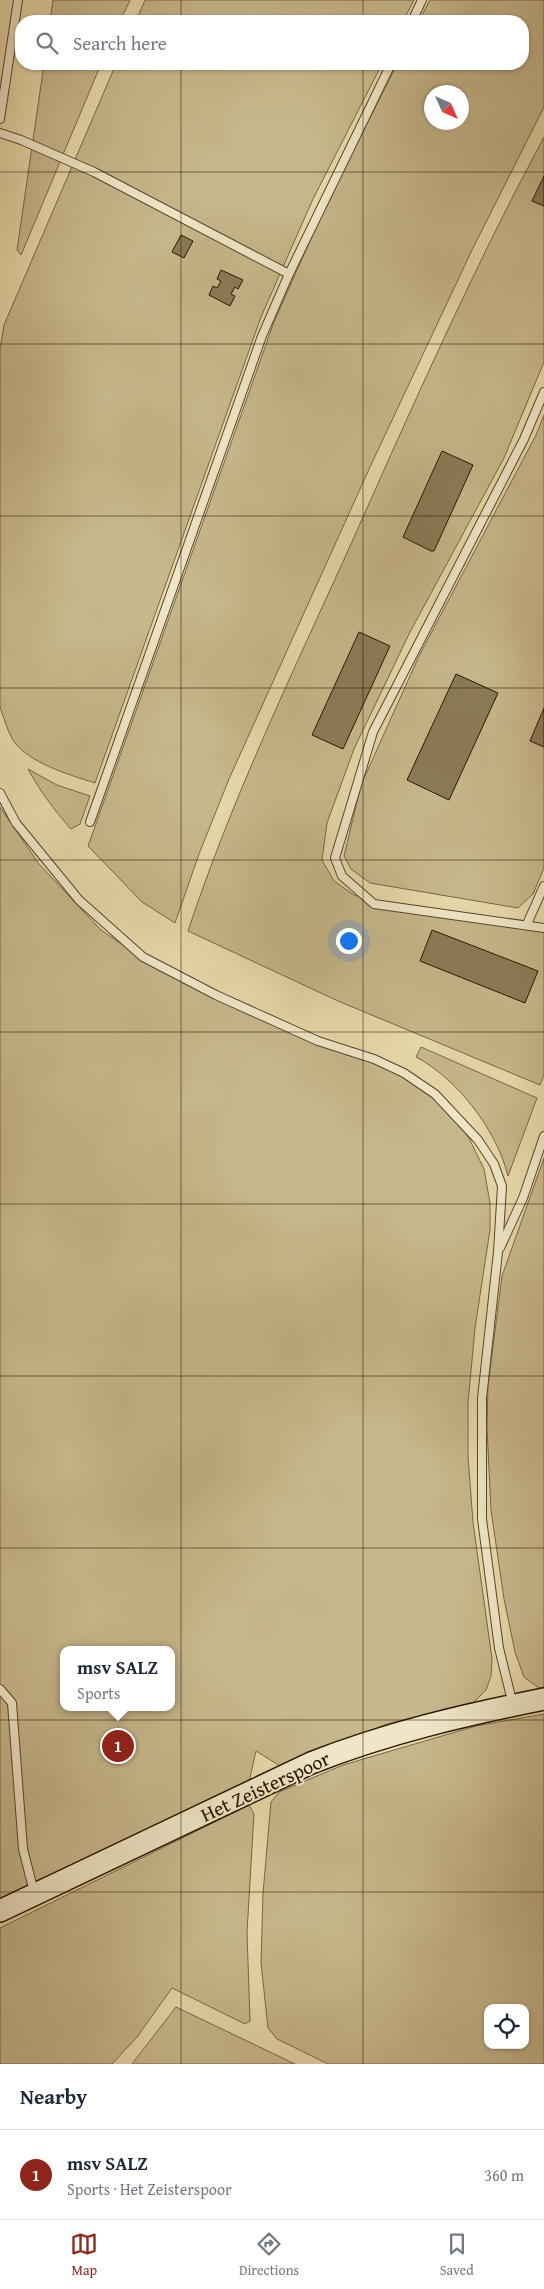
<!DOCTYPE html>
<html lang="en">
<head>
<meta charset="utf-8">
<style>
  :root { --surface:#fff; --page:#f6f6f7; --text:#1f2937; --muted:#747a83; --line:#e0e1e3; --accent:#8f2418 }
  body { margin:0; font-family:"Gentium Book Plus",serif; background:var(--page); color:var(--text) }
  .controls { position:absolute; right:15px; bottom:15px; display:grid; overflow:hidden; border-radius:10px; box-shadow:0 1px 4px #0004 }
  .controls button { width:45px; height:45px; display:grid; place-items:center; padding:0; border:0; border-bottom:1px solid var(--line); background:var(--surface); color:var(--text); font:25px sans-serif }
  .compass { position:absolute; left:424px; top:85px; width:45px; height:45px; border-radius:50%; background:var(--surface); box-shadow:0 1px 4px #0004; rotate:135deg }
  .you { position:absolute; left:348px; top:940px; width:18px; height:18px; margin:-12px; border:4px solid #fff; border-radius:50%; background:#1a73e8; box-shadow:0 0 0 8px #1a73e833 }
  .badge { display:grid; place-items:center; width:32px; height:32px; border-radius:50%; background:var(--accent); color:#fff; font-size:16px; font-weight:700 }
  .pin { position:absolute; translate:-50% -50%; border:2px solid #fff; box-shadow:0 1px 5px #0006 }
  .popup { position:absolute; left:60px; top:1646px; width:115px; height:65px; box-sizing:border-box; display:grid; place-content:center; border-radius:10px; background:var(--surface); filter:drop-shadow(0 1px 4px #0005); font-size:16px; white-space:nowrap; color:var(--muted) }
  .popup b { font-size:19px; color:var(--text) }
  .popup::after { content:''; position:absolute; left:50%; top:100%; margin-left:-10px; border:10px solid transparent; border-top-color:var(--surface) }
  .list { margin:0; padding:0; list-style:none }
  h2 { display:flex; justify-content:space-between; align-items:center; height:65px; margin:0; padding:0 20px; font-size:21px }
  h2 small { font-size:16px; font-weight:400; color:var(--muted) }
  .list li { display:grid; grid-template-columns:32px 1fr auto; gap:15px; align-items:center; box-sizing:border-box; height:90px; padding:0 20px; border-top:1px solid var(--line) }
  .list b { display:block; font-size:19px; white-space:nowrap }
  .list p { margin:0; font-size:16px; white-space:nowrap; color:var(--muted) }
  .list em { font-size:16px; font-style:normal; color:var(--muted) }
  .icon { flex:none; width:28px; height:28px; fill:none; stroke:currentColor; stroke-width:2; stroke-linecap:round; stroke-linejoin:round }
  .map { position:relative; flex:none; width:544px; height:2064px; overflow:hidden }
  .search { position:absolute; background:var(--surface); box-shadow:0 1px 4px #0004; left:15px; right:15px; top:15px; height:55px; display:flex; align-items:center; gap:12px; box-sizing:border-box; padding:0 18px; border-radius:20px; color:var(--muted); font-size:19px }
  .sheet { height:155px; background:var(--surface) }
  nav { display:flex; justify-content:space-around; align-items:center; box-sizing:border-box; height:70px; border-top:1px solid var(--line); background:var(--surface); font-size:14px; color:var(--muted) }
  nav a { display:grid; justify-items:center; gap:2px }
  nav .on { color:var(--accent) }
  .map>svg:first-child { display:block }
  .green { fill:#c7b78c; stroke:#786646; fill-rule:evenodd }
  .building { fill:#8b7a58; stroke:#281500 }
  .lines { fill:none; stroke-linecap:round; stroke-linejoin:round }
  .lane-casing { stroke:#58462a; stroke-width:10 }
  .secondary-casing { stroke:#281500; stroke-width:24 }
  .lane { stroke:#efe6c7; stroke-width:8 }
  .secondary { stroke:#efe6c7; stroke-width:21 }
  .grid { fill:none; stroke:#281500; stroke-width:1; stroke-opacity:0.55 }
  .labels { text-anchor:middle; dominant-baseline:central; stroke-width:4; stroke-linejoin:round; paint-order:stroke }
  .street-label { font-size:20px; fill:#281500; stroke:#efe6c7 }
</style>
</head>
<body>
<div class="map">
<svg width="544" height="2064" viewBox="0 0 544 2064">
  <rect width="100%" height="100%" fill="#e7d8a9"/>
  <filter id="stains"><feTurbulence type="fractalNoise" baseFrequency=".004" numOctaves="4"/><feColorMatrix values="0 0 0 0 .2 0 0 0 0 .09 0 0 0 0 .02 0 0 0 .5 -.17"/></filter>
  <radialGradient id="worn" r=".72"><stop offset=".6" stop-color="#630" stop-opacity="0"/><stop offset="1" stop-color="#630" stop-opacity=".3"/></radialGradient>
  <!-- green -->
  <g class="green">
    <polygon points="53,0 130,0 120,21 50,21"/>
    <polygon points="145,0 414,0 403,21 136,21"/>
    <path d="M430 0H544V107L472 250 370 467 229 779 199 854 175 923 142 902 88 846 274 322 326 205 397 64H523V21H419ZM432 92H462V122H432Z"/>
    <polygon points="44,64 101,64 21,255 17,250"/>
    <path d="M116 64H382L313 199 261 317 95 783C70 775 28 763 13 740 7 730 4 718 0 707V349L4 325Z"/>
    <path d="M544 137V362L504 458 410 632 354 749 327 823 322 860 334 881 354 895 388 906 544 932V1075L540 1085 338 1001 188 931C232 798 293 672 351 544 412 407 473 269 544 137Z"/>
    <polygon points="544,415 544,868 533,894 518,908 370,883 351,869 344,856 361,785 419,656 536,435"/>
    <path d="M28 769 57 785 90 796 80 824 71 829C54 810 40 791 28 769Z"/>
    <path d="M0 807 39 864 101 930 142 958 178 978 368 1058 409 1079 442 1102 469 1138 484 1169 490 1203V1230L475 1328 468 1403V1457L473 1522 492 1659 491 1676 486 1690 474 1702 387 1724 280 1766 256 1751 249 1782 0 1898ZM64 1650H172V1707H64Z"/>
    <path d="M421 1047 537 1098 508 1176C497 1131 458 1079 416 1057Z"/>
    <polygon points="544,1158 544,1687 539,1688 524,1677 515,1652 504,1599 491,1510 487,1428 488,1386 502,1276"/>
    <path d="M544 1714V2064H328L277 2039 268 2028 261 1963 263 1893 271 1802 279 1792 343 1765 476 1726ZM488 2008H525V2045H488Z"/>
    <polygon points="249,1805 254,1814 247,1932 250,2021 245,2024 172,1988 137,2037 112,2064 0,2064 0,1928"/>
    <polygon points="176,2007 295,2064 132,2064"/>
  </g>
  <!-- building -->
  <g class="building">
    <polygon points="544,176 544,206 532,201"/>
    <polygon points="181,235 193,241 184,258 172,252"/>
    <polygon points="221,270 243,280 238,289 235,287 231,294 235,296 230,306 209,295 213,286 217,288 221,281 217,279"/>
    <polygon points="442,451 473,465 434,551 431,551 403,537"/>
    <polygon points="359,632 390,646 343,749 312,735"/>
    <polygon points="456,674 498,693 449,800 407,780"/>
    <polygon points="544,708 544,747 530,741"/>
    <polygon points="432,930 538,971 525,1003 420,961"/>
  </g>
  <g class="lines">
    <defs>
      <g id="lane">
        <polyline points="412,21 422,0"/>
        <polyline points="0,119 18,0"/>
        <polyline points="0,133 21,140 94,172 289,274"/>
        <polyline points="544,392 524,439 373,732 335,858 342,876 374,904 544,928"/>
        <polyline points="0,793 16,823 79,900 143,957 216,995 318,1041 374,1059 404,1073 435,1094 478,1140 494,1164 502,1186 498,1252 482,1398 482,1519 499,1648 513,1705"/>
        <polyline points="90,822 262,336 289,274 391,64"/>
        <polyline points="527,924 544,886"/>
        <polyline points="500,1248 523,1198 544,1136"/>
        <polyline points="0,1689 12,1703 23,1849 34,1892"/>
      </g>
      <path id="secondary" d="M0 1911 311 1763C387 1733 464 1715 544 1699"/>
    </defs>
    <!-- lane casing -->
    <use href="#lane" class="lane-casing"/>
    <!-- secondary casing -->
    <use href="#secondary" class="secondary-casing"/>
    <!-- lane -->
    <use href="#lane" class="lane"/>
    <!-- secondary -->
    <use href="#secondary" class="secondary"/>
  </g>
  <!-- grid -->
  <path class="grid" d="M181 0V21M363 0V21M181 64V2064M363 64V2064M0 172H544M0 344H544M0 516H544M0 688H544M0 860H544M0 1032H544M0 1204H544M0 1376H544M0 1548H544M0 1720H544M0 1892H544"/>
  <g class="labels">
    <!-- street labels -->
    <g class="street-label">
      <text transform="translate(265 1786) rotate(-25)">Het Zeisterspoor</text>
    </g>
  </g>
  <rect width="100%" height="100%" filter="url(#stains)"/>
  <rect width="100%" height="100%" fill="url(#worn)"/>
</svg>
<div class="controls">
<button><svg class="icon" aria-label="locate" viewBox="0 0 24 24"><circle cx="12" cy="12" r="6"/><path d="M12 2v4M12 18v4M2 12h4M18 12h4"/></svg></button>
</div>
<svg class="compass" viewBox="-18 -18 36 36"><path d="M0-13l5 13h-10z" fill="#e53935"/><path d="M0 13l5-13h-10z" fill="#747a83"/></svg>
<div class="you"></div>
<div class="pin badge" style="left:118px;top:1746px">1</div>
<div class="popup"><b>msv SALZ</b>Sports</div>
<div class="search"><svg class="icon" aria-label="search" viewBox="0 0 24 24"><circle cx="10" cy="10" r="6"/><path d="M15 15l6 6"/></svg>Search here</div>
</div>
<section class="sheet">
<h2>Nearby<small></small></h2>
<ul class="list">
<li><span class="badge">1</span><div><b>msv SALZ</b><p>Sports · Het Zeisterspoor</p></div><em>360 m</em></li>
</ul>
</section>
<nav>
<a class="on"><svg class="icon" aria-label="map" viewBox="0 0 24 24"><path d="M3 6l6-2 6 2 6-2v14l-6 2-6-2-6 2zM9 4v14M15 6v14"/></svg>Map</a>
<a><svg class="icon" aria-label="directions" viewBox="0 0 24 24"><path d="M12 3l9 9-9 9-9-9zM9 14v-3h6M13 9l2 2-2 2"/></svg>Directions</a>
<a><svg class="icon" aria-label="saved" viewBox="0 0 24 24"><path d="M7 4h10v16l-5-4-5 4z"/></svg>Saved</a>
</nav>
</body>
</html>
